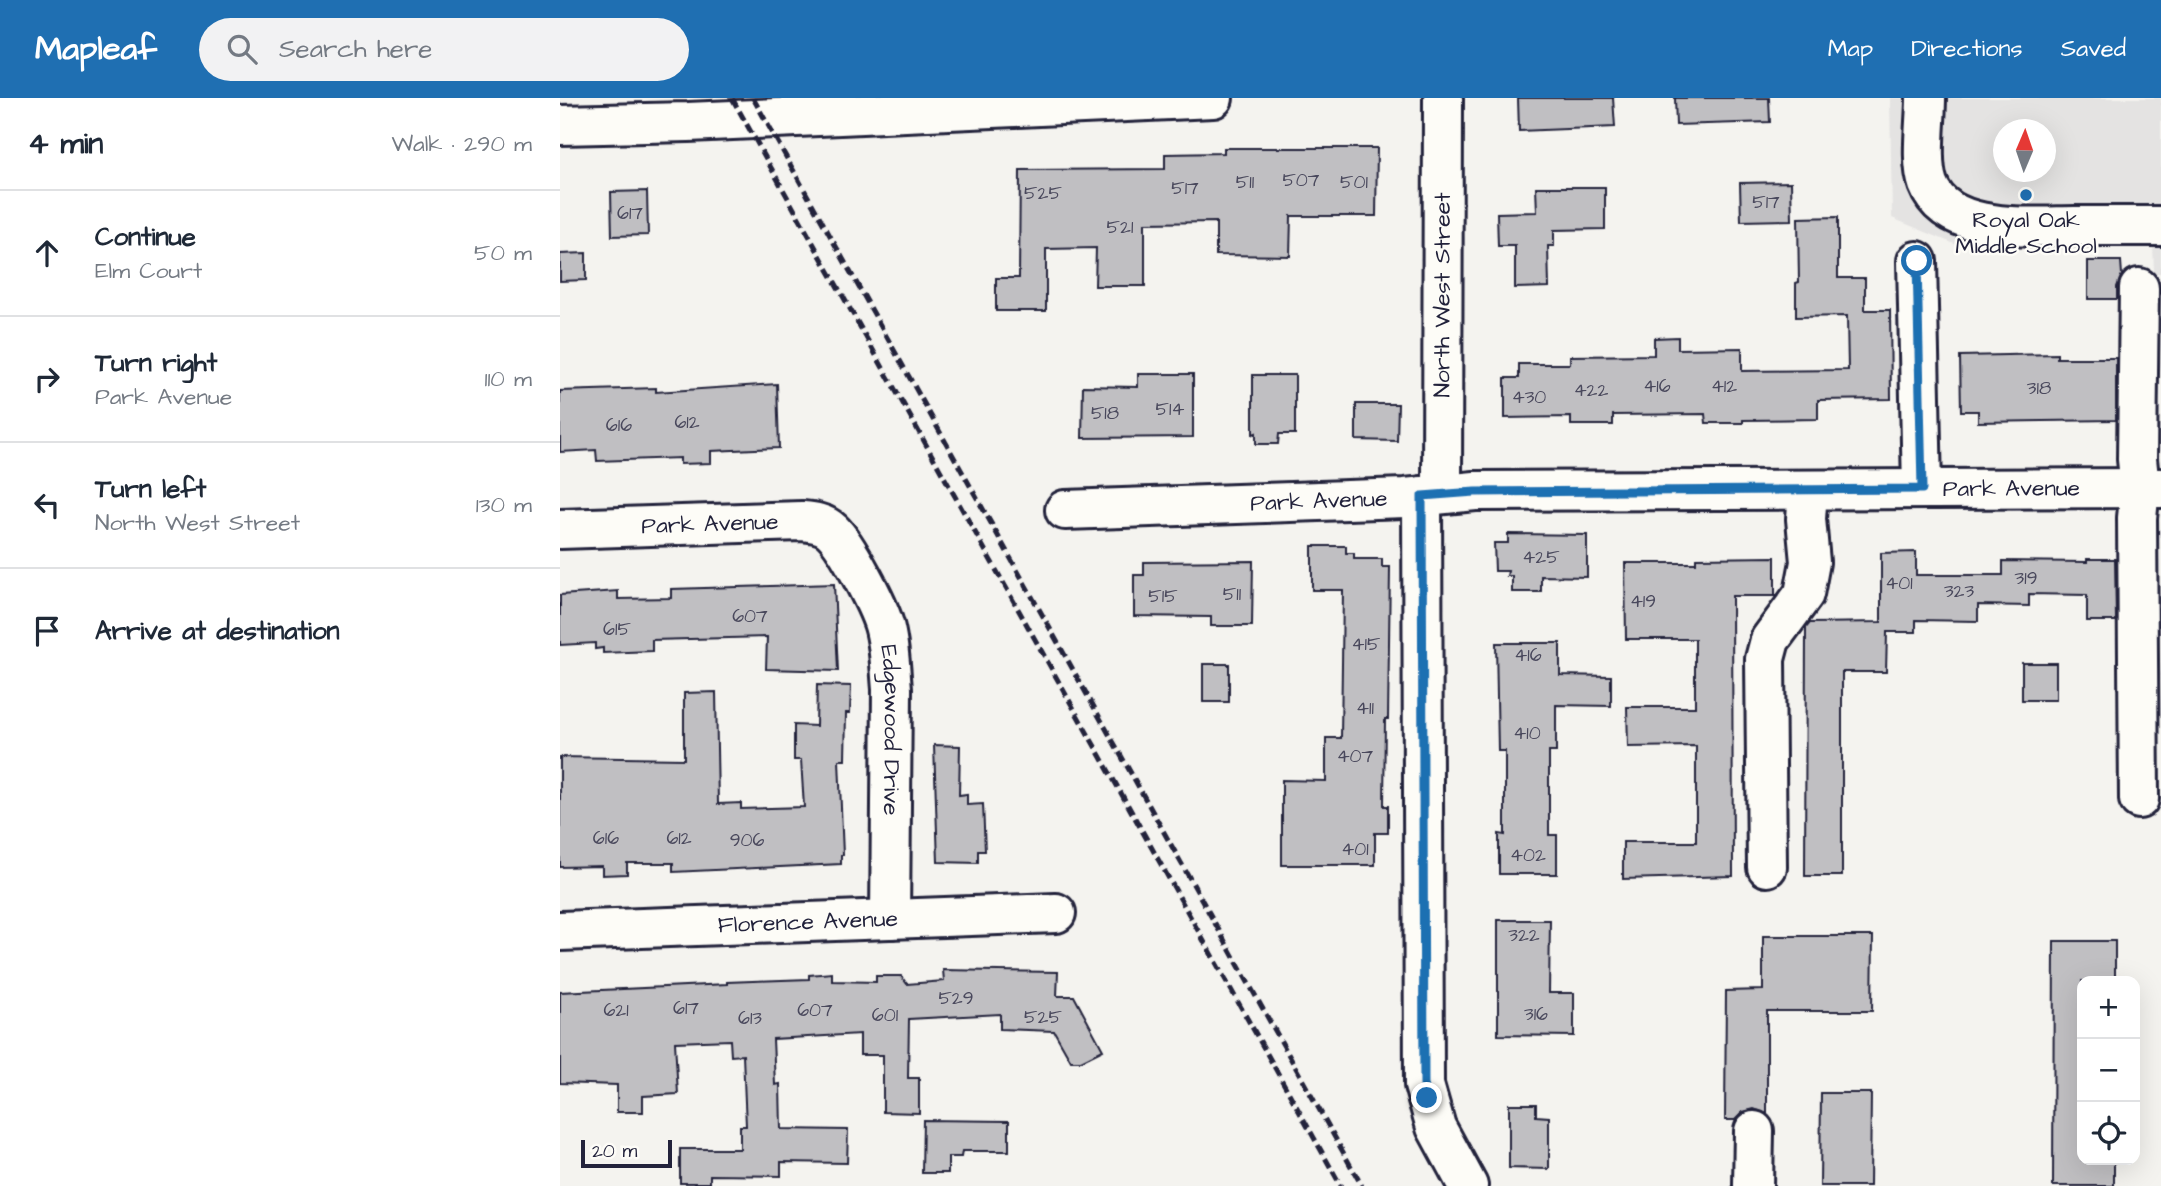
<!DOCTYPE html>
<html lang="en">
<head>
<meta charset="utf-8">
<style>
  :root { --surface:#fff; --page:#f2f2f3; --text:#1f2937; --muted:#747a83; --line:#e0e1e3; --accent:#1f6fb2 }
  body { margin:0; font-family:"Architects Daughter",sans-serif; background:var(--page); color:var(--text) }
  .controls { position:absolute; right:21px; bottom:21px; display:grid; overflow:hidden; border-radius:14px; box-shadow:0 7px 28px #0002 }
  .controls button { width:63px; height:63px; display:grid; place-items:center; padding:0; border:0; border-bottom:2px solid var(--line); background:var(--surface); color:var(--text); font:35px sans-serif }
  .compass { position:absolute; left:1433px; top:21px; width:63px; height:63px; border-radius:50%; background:var(--surface); box-shadow:0 7px 28px #0002; rotate:2deg }
  .scale { position:absolute; left:21px; bottom:18px; width:91px; box-sizing:border-box; padding-left:7px; border:4px solid #22223b; border-top:0; font-size:19px; line-height:24px; white-space:nowrap; color:#22223b; -webkit-text-stroke:5px #fdfcf7; paint-order:stroke }
  .stop { position:absolute; width:21px; height:21px; margin:-16px; border:5px solid #1f6fb2; border-radius:50%; background:#fff }
  .stop.end { background:#1f6fb2; border-color:#fff; box-shadow:0 2px 7px #0008 }
  .list { margin:0; padding:0; list-style:none }
  h2 { display:flex; justify-content:space-between; align-items:center; height:91px; margin:0; padding:0 28px; font-size:30px }
  h2 small { font-size:23px; font-weight:400; color:var(--muted) }
  .list li { display:grid; grid-template-columns:46px 1fr auto; gap:21px; align-items:center; box-sizing:border-box; height:126px; padding:0 28px; border-top:2px solid var(--line) }
  .list b { display:block; font-size:26px; white-space:nowrap }
  .list p { margin:0; font-size:23px; white-space:nowrap; color:var(--muted) }
  .list em { font-size:23px; font-style:normal; color:var(--muted) }
  .icon { flex:none; width:38px; height:38px; fill:none; stroke:currentColor; stroke-width:2; stroke-linecap:round; stroke-linejoin:round }
  .map { position:relative; flex:none; width:1601px; height:1088px; overflow:hidden }
  header { display:flex; align-items:center; gap:42px; box-sizing:border-box; height:98px; padding:0 35px; background:var(--accent); color:#fff }
  header strong { font-size:33px }
  nav { display:flex; gap:38px; margin-inline-start:auto; font-size:24px }
  .search { width:490px; height:63px; background:var(--page); display:flex; align-items:center; gap:18px; box-sizing:border-box; padding:0 24px; border-radius:38px; color:var(--muted); font-size:26px }
  main { display:flex }
  aside { flex:1; background:var(--surface) }
  .map>svg:first-child { display:block }
  .built { fill:#e4e3e2; fill-rule:evenodd }
  .building { fill:#c0bfc2; stroke:#22223b; stroke-width:2 }
  .lines { fill:none; stroke-linecap:round; stroke-linejoin:round }
  .minor-casing { stroke:#22223b; stroke-width:44 }
  .minor { stroke:#fdfcf7; stroke-width:38 }
  .rail { stroke:#22223b; stroke-width:5; stroke-dasharray:10 5; stroke-linecap:butt }
  .route { stroke:#1f6fb2; stroke-width:9 }
  .poi-dot { fill:#1f6fb2; stroke:#fdfcf7; stroke-width:2.5 }
  .labels { text-anchor:middle; dominant-baseline:central; stroke-width:5; stroke-linejoin:round; paint-order:stroke }
  .number-label { font-size:19px; fill:#4a495d }
  .poi-label { font-size:23px; fill:#22223b; stroke:#fdfcf7 }
  .street-label { font-size:23px; fill:#22223b; stroke:#fdfcf7 }
</style>
</head>
<body>
<header>
<strong>Mapleaf</strong>
<div class="search"><svg class="icon" aria-label="search" viewBox="0 0 24 24"><circle cx="10" cy="10" r="6"/><path d="M15 15l6 6"/></svg>Search here</div>
<nav><a>Map</a><a>Directions</a><a>Saved</a></nav>
</header>
<main>
<aside>
<h2>4 min<small>Walk · 290 m</small></h2>
<ul class="list">
<li><svg class="icon" aria-label="ahead" viewBox="0 0 24 24"><path d="M12 20V5M6 11l6-6 6 6"/></svg><div><b>Continue</b><p>Elm Court</p></div><em>50 m</em></li>
<li><svg class="icon" aria-label="right" viewBox="0 0 24 24"><path d="M7 20v-9h11M14 6l5 5-5 5"/></svg><div><b>Turn right</b><p>Park Avenue</p></div><em>110 m</em></li>
<li><svg class="icon" aria-label="left" viewBox="0 0 24 24"><path d="M17 20v-9H6M10 6l-5 5 5 5"/></svg><div><b>Turn left</b><p>North West Street</p></div><em>130 m</em></li>
<li><svg class="icon" aria-label="arrive" viewBox="0 0 24 24"><path d="M6 21V4h12l-3 4 3 4H6"/></svg><div><b>Arrive at destination</b></div></li>
</ul>
</aside>
<div class="map">
<svg width="1601" height="1088" viewBox="0 0 1601 1088">
  <rect width="100%" height="100%" fill="#f4f3ef"/>
  <filter id="ink" filterUnits="userSpaceOnUse"><feTurbulence type="fractalNoise" baseFrequency=".0143" numOctaves="2"/><feDisplacementMap in="SourceGraphic" scale="14" xChannelSelector="R" yChannelSelector="G"/><feConvolveMatrix kernelMatrix="1 2 1 2 8 2 1 2 1" color-interpolation-filters="sRGB"/></filter>
  <g filter="url(#ink)">
    <!-- built -->
    <path class="built" d="M1330 0H1601V175H1594L1593 145 1397 147 1332 120ZM1444 32H1486V74H1444Z"/>
    <!-- building -->
    <g class="building">
      <polygon points="958,0 1053,0 1055,29 959,33"/>
      <polygon points="1115,0 1209,0 1210,24 1116,27"/>
      <polygon points="664,50 817,50 816,118 731,118 730,158 656,157 656,124 585,125 585,188 535,188 536,150 486,151 486,213 436,213 436,180 459,180 460,72 605,71 605,56 664,55"/>
      <polygon points="1231,84 1232,122 1181,123 1180,85"/>
      <polygon points="976,89 1045,89 1045,131 994,132 994,148 988,148 989,189 955,190 955,148 938,148 937,115 977,114"/>
      <polygon points="87,93 88,137 52,138 51,94"/>
      <polygon points="1278,119 1278,180 1305,180 1305,212 1330,212 1331,301 1258,302 1258,321 1183,322 1183,325 1146,325 1145,316 1053,317 1053,327 1011,327 1011,319 945,320 945,280 959,280 959,266 1010,266 1010,258 1094,257 1094,240 1118,239 1118,251 1182,250 1182,273 1288,272 1287,218 1236,219 1236,185 1239,184 1238,120"/>
      <polygon points="26,155 26,182 0,183 0,156"/>
      <polygon points="1528,163 1561,163 1562,177 1557,189 1557,201 1528,201"/>
      <polygon points="1497,256 1497,260 1556,260 1556,322 1418,324 1418,313 1401,313 1400,258"/>
      <polygon points="578,276 633,276 633,339 522,340 523,288 578,289"/>
      <polygon points="693,277 735,277 735,336 719,336 718,346 696,346 696,335 693,336"/>
      <polygon points="217,286 219,350 151,353 151,365 120,366 120,360 37,363 36,352 0,354 0,293 96,290 96,294"/>
      <polygon points="796,306 838,306 837,343 796,342"/>
      <polygon points="948,436 1027,437 1027,479 981,478 981,494 952,494 952,478 947,478 948,473 935,473 934,445 948,445"/>
      <polygon points="752,448 786,448 786,455 794,455 794,461 822,461 822,469 830,469 828,621 825,621 824,708 828,708 828,735 815,735 815,767 722,767 722,682 766,683 766,640 781,640 783,492 752,492"/>
      <polygon points="1356,454 1356,477 1443,477 1443,463 1527,464 1527,461 1555,461 1556,523 1527,523 1527,497 1469,496 1469,508 1418,507 1418,523 1356,522 1356,534 1327,534 1326,574 1282,574 1282,778 1245,778 1246,530 1250,525 1321,524 1321,455"/>
      <polygon points="1215,459 1215,498 1172,498 1173,778 1063,781 1063,744 1136,744 1136,648 1068,649 1067,609 1135,609 1135,541 1066,541 1065,465 1136,465 1136,460"/>
      <polygon points="693,463 692,528 651,528 651,519 574,518 574,477 584,477 584,464"/>
      <polygon points="274,486 278,573 206,571 207,539 92,542 92,553 43,555 43,550 35,551 35,545 0,547 0,497 58,493 58,501 111,500 111,491"/>
      <polygon points="936,545 1000,545 1000,577 1051,578 1051,608 996,607 996,654 989,654 989,737 997,737 997,776 939,776 939,736 945,737 945,653 938,653"/>
      <rect x="1462" y="565" width="34" height="37"/>
      <rect x="643" y="566" width="26" height="38"/>
      <polygon points="257,587 291,588 290,615 286,615 285,662 279,662 283,757 281,757 281,766 113,774 113,765 67,765 67,776 42,777 42,768 0,769 0,659 124,661 124,595 156,594 158,706 181,705 181,711 244,709 241,662 234,662 234,627 256,628"/>
      <polygon points="374,647 400,648 399,697 407,696 407,707 423,706 425,753 418,753 418,765 378,764"/>
      <polygon points="938,822 990,822 989,895 1014,895 1014,938 938,937"/>
      <polygon points="1203,838 1313,838 1312,913 1207,913 1207,1016 1194,1011 1183,1014 1175,1022 1165,1022 1166,893 1203,892"/>
      <polygon points="1494,843 1555,843 1555,883 1522,883 1522,1062 1554,1062 1554,1088 1493,1088"/>
      <polygon points="383,872 498,874 497,898 514,898 543,952 521,963 511,963 494,933 440,931 440,916 349,921 348,980 359,980 359,1015 323,1014 323,957 300,957 300,936 213,941 215,987 220,986 221,1031 288,1032 287,1065 221,1064 221,1078 150,1077 150,1085 120,1085 120,1051 180,1051 180,1028 186,1028 183,957 171,958 170,942 115,944 118,996 83,998 83,1014 57,1014 57,987 0,985 0,894 167,886 167,884 249,881 249,877 272,875 272,883 316,884 316,878 341,878 347,886 384,883"/>
      <polygon points="1261,995 1311,995 1310,1088 1260,1088"/>
      <polygon points="949,1006 976,1006 976,1018 989,1019 989,1071 949,1070"/>
      <polygon points="363,1022 449,1023 449,1053 402,1053 401,1059 388,1059 388,1075 362,1075"/>
    </g>
    <g class="lines">
      <defs>
        <g id="minor">
          <path d="M1366 0C1366 25 1360 63 1368 86 1387 137 1472 128 1515 128 1543 128 1572 128 1601 128"/>
          <polyline points="0,27 128,24 653,0"/>
          <polyline points="1357,163 1362,391"/>
          <path id="s1" d="M882 395 883 0"/>
          <polyline points="862,398 864,987 876,1029 908,1088"/>
          <path id="s2" d="M505 412 845 400 915 393 1601 390"/>
          <path id="s3" d="M0 431 242 423C253 424 264 425 272 433 287 447 318 507 324 527 330 548 330 570 332 591L330 821"/>
          <polyline points="1579,701 1577,420 1580,390 1577,361 1579,190"/>
          <polyline points="1207,769 1205,561 1210,542 1244,496 1250,464 1246,421 1248,392"/>
          <path id="s4" d="M0 833 496 815"/>
          <polyline points="1193,1088 1194,1033"/>
        </g>
      </defs>
      <!-- minor casing -->
      <use href="#minor" class="minor-casing"/>
      <!-- minor -->
      <use href="#minor" class="minor"/>
      <!-- rail -->
      <g class="rail">
        <polyline points="172,0 781,1088"/>
        <polyline points="193,0 802,1088"/>
      </g>
    </g>
  </g>
  <g class="lines" filter="url(#ink)">
    <!-- route -->
    <polyline class="route" points="867,1000 864,987 862,398 915,394 1362,391 1357,163"/>
  </g>
  <!-- markers -->
  <circle class="poi-dot" cx="1466" cy="97" r="7"/>
  <g class="labels">
    <!-- number labels -->
    <g class="number-label">
      <text x="741" y="82">507</text>
      <text x="685" y="84">511</text>
      <text x="794" y="84">501</text>
      <text x="625" y="90">517</text>
      <text x="483" y="95">525</text>
      <text x="1206" y="104">517</text>
      <text x="70" y="115">617</text>
      <text x="560" y="129">521</text>
      <text x="1097" y="288">416</text>
      <text x="1164" y="288">412</text>
      <text x="1479" y="290">318</text>
      <text x="1031" y="292">422</text>
      <text x="969" y="299">430</text>
      <text x="610" y="311">514</text>
      <text x="545" y="315">518</text>
      <text x="127" y="324">612</text>
      <text x="59" y="327">616</text>
      <text x="981" y="459">425</text>
      <text x="1466" y="480">319</text>
      <text x="1339" y="485">401</text>
      <text x="1399" y="493">323</text>
      <text x="672" y="496">511</text>
      <text x="603" y="498">515</text>
      <text x="1083" y="503">419</text>
      <text x="190" y="518">607</text>
      <text x="57" y="531">615</text>
      <text x="806" y="546">415</text>
      <text x="968" y="557">416</text>
      <text x="805" y="610">411</text>
      <text x="967" y="635">410</text>
      <text x="795" y="658">407</text>
      <text x="46" y="740">616</text>
      <text x="119" y="740">612</text>
      <text x="187" y="742">906</text>
      <text x="795" y="751">401</text>
      <text x="968" y="757">402</text>
      <text x="964" y="837">322</text>
      <text x="396" y="900">529</text>
      <text x="126" y="910">617</text>
      <text x="56" y="912">621</text>
      <text x="255" y="912">607</text>
      <text x="976" y="916">316</text>
      <text x="325" y="917">601</text>
      <text x="483" y="919">525</text>
      <text x="190" y="920">613</text>
    </g>
    <!-- poi labels -->
    <g class="poi-label">
      <text x="1466" y="122">Royal Oak<tspan x="1466" dy="26">Middle School</tspan></text>
    </g>
    <!-- street labels -->
    <g class="street-label">
      <text stroke="none"><textPath href="#s1" startOffset="198">North West Street</textPath></text>
      <text stroke="none"><textPath href="#s2" startOffset="947">Park Avenue</textPath></text>
      <text stroke="none"><textPath href="#s2" startOffset="254">Park Avenue</textPath></text>
      <text stroke="none"><textPath href="#s3" startOffset="150">Park Avenue</textPath></text>
      <text stroke="none"><textPath href="#s3" startOffset="488">Edgewood Drive</textPath></text>
      <text stroke="none"><textPath href="#s4" startOffset="248">Florence Avenue</textPath></text>
    </g>
  </g>
</svg>
<div class="controls">
<button>+</button>
<button>−</button>
<button><svg class="icon" aria-label="locate" viewBox="0 0 24 24"><circle cx="12" cy="12" r="6"/><path d="M12 2v4M12 18v4M2 12h4M18 12h4"/></svg></button>
</div>
<svg class="compass" viewBox="-18 -18 36 36"><path d="M0-13l5 13h-10z" fill="#e53935"/><path d="M0 13l5-13h-10z" fill="#747a83"/></svg>
<div class="scale">20 m</div>
<div class="stop" style="left:1357px;top:163px"></div>
<div class="stop end" style="left:867px;top:1000px"></div>
</div>
</main>
</body>
</html>
